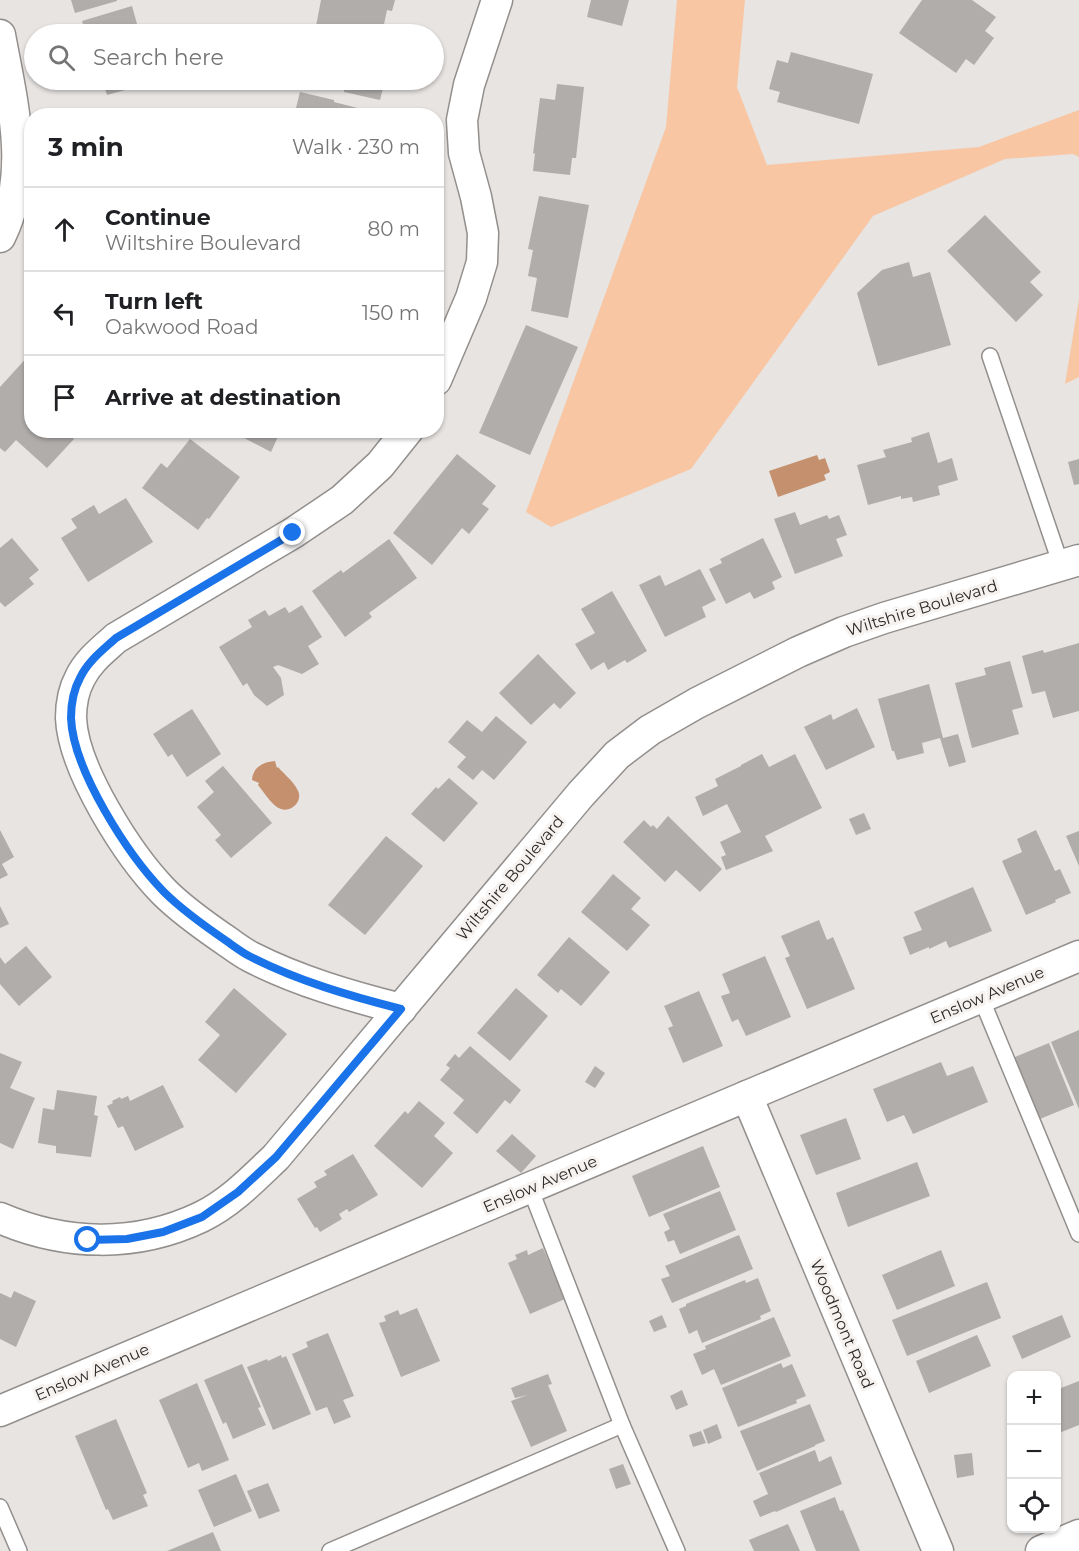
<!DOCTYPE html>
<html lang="en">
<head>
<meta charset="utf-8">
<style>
  :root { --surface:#fff; --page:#f6f6f6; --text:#202124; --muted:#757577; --line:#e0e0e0 }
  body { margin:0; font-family:Montserrat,sans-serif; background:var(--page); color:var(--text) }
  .controls { position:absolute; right:18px; bottom:18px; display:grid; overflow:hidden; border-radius:12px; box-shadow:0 2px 4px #0004 }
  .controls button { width:54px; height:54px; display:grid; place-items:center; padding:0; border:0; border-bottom:2px solid var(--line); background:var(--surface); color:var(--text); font:30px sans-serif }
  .stop { position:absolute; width:18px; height:18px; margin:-14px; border:4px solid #1a73e8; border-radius:50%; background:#fff }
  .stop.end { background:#1a73e8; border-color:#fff; box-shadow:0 2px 6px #0008 }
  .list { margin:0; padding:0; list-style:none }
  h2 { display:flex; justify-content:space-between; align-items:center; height:78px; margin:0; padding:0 24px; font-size:26px }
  h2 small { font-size:20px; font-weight:400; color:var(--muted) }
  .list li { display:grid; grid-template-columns:39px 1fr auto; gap:18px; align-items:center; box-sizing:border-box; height:84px; padding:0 24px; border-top:2px solid var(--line) }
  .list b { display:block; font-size:22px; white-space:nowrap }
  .list p { margin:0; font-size:20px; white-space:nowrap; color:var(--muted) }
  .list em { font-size:20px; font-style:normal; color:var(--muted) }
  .icon { flex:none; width:33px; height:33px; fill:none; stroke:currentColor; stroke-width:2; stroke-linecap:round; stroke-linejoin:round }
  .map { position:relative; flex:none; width:1079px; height:1551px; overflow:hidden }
  .search { position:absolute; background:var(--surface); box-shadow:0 2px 4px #0004; left:24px; top:24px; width:420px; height:66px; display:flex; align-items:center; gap:15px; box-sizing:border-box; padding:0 21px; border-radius:33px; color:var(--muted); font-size:22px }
  .panel { position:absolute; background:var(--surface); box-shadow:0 2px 4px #0004; left:24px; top:108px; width:420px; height:330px; border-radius:24px }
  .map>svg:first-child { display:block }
  .green { fill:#f9c6a4 }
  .water { fill:#c4906d }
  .building { fill:#b0adab }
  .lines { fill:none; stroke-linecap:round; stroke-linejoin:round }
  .service-casing { stroke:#928f8d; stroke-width:18 }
  .minor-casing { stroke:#928f8d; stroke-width:33 }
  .service { stroke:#fff; stroke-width:15 }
  .minor { stroke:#fff; stroke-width:30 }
  .route { stroke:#1a73e8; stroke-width:8 }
  .labels { text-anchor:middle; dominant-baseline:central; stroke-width:6; stroke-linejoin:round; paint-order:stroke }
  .street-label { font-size:16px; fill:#2c2b2a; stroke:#f5f2f0 }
</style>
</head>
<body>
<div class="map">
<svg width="1079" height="1551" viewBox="0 0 1079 1551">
  <rect width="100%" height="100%" fill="#e7e4e2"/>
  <!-- green -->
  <g class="green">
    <polygon points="677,0 745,0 737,87 767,165 979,147 1079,110 1079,157 1073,154 1005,159 873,216 691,469 551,527 526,512 666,127"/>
    <polygon points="1079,299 1079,377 1065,384"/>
  </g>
  <!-- water -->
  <g class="water">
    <polygon points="817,455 819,460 825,458 830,472 824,475 826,480 778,497 769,471"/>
    <path d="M275 761 277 768 278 767C284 774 293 781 297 789 304 799 293 813 281 809 272 806 264 792 258 785L259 783 252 780C253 767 263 762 275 761Z"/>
  </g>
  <!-- building -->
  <g class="building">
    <polygon points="71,0 117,0 117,1 75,13"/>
    <polygon points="321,0 395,0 392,11 387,10 383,29 387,30 386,34 332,34 333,30 316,26"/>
    <polygon points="591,0 629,0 622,26 587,17"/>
    <polygon points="922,0 972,0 996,17 985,31 994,38 974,65 966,59 956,73 899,33"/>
    <polygon points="132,6 139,31 144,30 145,34 86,34 82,21"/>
    <polygon points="791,52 873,74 859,124 777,102 780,92 769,89 777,60 788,63"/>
    <polygon points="102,80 150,80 151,83 107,95"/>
    <polygon points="322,80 385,80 380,100 344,92 344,90 321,84"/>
    <polygon points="557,84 584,87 576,158 572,158 570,175 533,171 535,153 533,154 540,98 555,100"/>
    <polygon points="300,92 334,100 334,102 389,116 294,116"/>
    <polygon points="539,196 589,205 568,318 531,311 537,278 528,276 533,250 528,249"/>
    <polygon points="985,215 1041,272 1030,282 1043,295 1016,322 947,251"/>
    <polygon points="909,262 913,277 930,272 951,345 878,366 857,293 882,270"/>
    <polygon points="526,325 578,347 530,455 479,433"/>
    <polygon points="30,354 32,355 32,430 65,430 74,439 47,468 16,440 5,452 0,448 0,387"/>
    <polygon points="229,430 281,430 271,452"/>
    <polygon points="929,432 938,463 952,458 958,480 938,486 940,495 913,502 912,497 901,499 901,496 868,505 857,465 886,457 883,450 912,442 911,438"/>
    <polygon points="190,439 240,477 209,519 207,518 198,530 142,488 161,463 167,468"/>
    <polygon points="457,454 496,486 482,504 489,509 469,534 462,528 432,565 393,533"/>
    <polygon points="1079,459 1079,484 1074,485 1068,462"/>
    <polygon points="126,498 153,542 88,582 61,538 77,528 71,519 94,505 99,514"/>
    <polygon points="795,512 800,525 827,515 829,519 839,515 847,535 836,539 843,556 795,574 774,519"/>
    <polygon points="12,538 39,570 29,578 34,584 5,607 0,602 0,548"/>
    <polygon points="763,538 782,577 772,582 775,589 754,599 750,592 726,604 709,569 722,563 720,559"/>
    <polygon points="389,539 417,578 369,613 372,617 345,637 312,591 341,570 343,573"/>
    <polygon points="700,569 716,600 702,607 706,617 665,637 639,585 660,575 665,586"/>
    <polygon points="612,591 647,651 627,663 625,660 608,670 604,662 591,670 575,644 595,633 581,609"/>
    <polygon points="302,605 322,637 308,646 319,664 302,674 278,665 273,667 281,678 284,695 267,706 254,695 247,683 243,686 219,647 252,627 248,620 265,610 269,616 285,607 289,613"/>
    <polygon points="1079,643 1079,711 1053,718 1045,691 1032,694 1022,656 1043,650 1044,653"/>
    <polygon points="538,654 576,693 560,709 554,703 531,725 499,693"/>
    <polygon points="1010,661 1023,707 1012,710 1019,734 972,748 955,683 986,675 984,668"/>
    <polygon points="929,684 943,738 958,734 966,762 949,767 940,738 922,743 924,753 897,760 894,751 892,751 878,699"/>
    <polygon points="857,708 875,747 826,770 804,727 831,714 833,720"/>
    <polygon points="192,709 221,754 187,777 172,754 168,757 153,734"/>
    <polygon points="496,716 527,742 494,780 482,770 473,780 457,767 466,757 448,742 467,720 482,732"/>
    <polygon points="762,754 769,767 795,754 822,808 765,836 773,851 726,870 721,857 726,855 720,842 741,832 727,804 703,816 695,797 718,786 715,779 741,766 741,765"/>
    <polygon points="223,766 272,823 231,858 215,840 221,835 197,807 214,792 205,781"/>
    <polygon points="449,778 478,803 444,842 411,814 436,787 438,789"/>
    <polygon points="864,813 871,829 856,835 849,819"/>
    <polygon points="668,816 722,869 700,892 676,870 665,882 623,842 644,820 651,827 653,825 657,829"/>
    <polygon points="0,830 14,857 2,864 8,875 0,879"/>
    <polygon points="1036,830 1055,871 1060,869 1071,893 1055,900 1056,902 1026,915 1002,861 1022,852 1017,839"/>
    <polygon points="1079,831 1079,866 1066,836"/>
    <polygon points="386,836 423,866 365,935 328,905"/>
    <polygon points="613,874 641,898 631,909 650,925 627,951 581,912"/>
    <polygon points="973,887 992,931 949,948 946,941 929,949 929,947 910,955 903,937 922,930 914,912"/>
    <polygon points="0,906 9,924 0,928"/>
    <polygon points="819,920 827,940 833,937 855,989 807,1009 785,958 790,956 781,936"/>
    <polygon points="569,937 610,972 581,1006 561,989 558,993 537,975"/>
    <polygon points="26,946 52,977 19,1006 0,984 0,957 5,964"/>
    <polygon points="765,956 791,1017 746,1036 738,1019 732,1022 721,996 730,993 722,974"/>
    <polygon points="234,988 287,1034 236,1093 198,1060 220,1035 205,1022"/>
    <polygon points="516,988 548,1016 510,1061 477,1033"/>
    <polygon points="699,991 723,1046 683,1063 668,1028 673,1026 664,1006"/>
    <polygon points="1079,1030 1079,1109 1051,1042"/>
    <polygon points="1049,1043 1074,1105 1035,1121 1010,1059"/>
    <polygon points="470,1046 521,1090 510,1104 505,1100 477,1134 453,1113 464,1100 440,1080 450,1068 446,1065 455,1054 459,1058"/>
    <polygon points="0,1053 22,1062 10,1088 35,1098 13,1149 0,1143"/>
    <polygon points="941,1062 947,1076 973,1066 988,1102 913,1134 904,1115 887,1122 873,1089"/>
    <polygon points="595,1066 605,1073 595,1088 585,1082"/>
    <polygon points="163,1085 184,1127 135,1151 123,1126 118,1128 107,1106 113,1103 112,1101 120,1097 121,1099 128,1096 130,1101"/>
    <polygon points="57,1090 97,1096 94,1115 98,1116 91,1157 56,1153 56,1146 38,1143 43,1108 54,1110"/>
    <polygon points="419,1101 445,1123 434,1136 453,1153 422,1188 374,1146 405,1111 408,1114"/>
    <polygon points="846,1118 861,1159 816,1175 800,1135"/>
    <polygon points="512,1134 536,1156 521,1173 496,1151"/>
    <polygon points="703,1146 720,1187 649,1217 632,1176"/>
    <polygon points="353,1154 378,1195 349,1212 347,1209 339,1214 342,1219 320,1232 317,1227 315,1228 297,1199 317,1187 314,1182 327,1175 324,1171"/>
    <polygon points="917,1162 930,1196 848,1227 836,1193"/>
    <polygon points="720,1191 736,1230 680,1254 674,1240 668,1242 664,1232 670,1229 663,1214"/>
    <polygon points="739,1235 753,1269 672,1303 661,1279 670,1276 665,1266"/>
    <polygon points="543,1248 565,1299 530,1314 508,1263 517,1259 515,1255 527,1250 528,1255"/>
    <polygon points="941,1250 955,1286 897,1310 882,1275"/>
    <polygon points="758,1278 771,1311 760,1316 761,1319 702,1343 697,1330 689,1334 679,1309 686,1306 686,1304 745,1280 746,1283"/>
    <polygon points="987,1282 1001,1318 907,1356 892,1320"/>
    <polygon points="14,1291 36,1301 16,1347 0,1339 0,1293 11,1298"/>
    <polygon points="417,1308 440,1361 401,1377 379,1323 386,1321 384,1316 398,1310 400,1315"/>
    <polygon points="662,1315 667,1327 654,1332 649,1321"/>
    <polygon points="1062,1315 1071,1337 1022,1359 1012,1336"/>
    <polygon points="774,1317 791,1356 721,1385 714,1369 702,1375 693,1354 706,1349 705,1346"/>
    <polygon points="328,1333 354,1396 343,1400 351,1417 334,1424 327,1407 316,1411 292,1354 308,1347 306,1342"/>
    <polygon points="977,1335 991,1366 929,1393 916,1361"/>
    <polygon points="281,1355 282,1358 286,1356 311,1414 273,1430 247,1367 267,1359 268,1361"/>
    <polygon points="781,1363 783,1368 792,1364 806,1396 796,1400 797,1403 738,1427 722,1388"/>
    <polygon points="242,1364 261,1407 258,1408 266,1425 233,1439 226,1422 223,1424 204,1380"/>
    <polygon points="548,1374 552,1384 548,1385 567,1431 531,1447 511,1401 527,1395 515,1398 511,1388"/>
    <polygon points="1079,1381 1079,1425 1059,1433 1056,1427 1056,1390"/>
    <polygon points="197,1383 229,1460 202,1471 199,1463 188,1468 159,1400"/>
    <polygon points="682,1390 688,1405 676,1410 670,1396"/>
    <polygon points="810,1404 825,1441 815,1445 815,1446 757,1471 740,1431"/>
    <polygon points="116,1419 147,1493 143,1495 148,1506 113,1520 108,1509 106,1510 75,1436"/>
    <polygon points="717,1424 722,1438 708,1444 703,1430"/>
    <polygon points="701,1431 706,1443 693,1447 689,1435"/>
    <polygon points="815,1450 819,1462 831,1456 842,1484 776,1512 775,1511 760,1517 753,1501 768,1494 759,1473"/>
    <polygon points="972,1453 974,1475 957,1478 954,1455"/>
    <polygon points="623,1464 631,1484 616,1489 609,1469"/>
    <polygon points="236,1474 252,1511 214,1527 198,1490"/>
    <polygon points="268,1483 280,1511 259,1519 247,1491"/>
    <polygon points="835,1497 840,1511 843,1510 860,1551 816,1551 800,1511"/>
    <polygon points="788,1524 800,1551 754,1551 749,1540"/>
    <polygon points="213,1532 221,1551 167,1551"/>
  </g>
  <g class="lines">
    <defs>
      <g id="service">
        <polyline points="990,356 1061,565"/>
        <polyline points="981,998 1079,1234"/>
        <polyline points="530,1188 622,1425 677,1551"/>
        <polyline points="0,1507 19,1551"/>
        <polyline points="330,1551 622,1425"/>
      </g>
      <g id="minor">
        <path d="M0 35C12 101 32 174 0 237"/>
        <polyline points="436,380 471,298 482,262 483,233 476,197 464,153 462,120 469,85 497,0"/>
        <path d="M401 1009C350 996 298 981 251 957 243 953 235 947 228 942 206 927 183 911 164 892 128 855 73 769 71 718 71 705 74 689 80 678 88 661 103 650 116 638L293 533 342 500 380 465 408 430"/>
        <polyline points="747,1096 938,1551"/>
        <path d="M0 1218C65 1246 136 1248 201 1217 230 1203 253 1179 276 1157L581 794 617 755 650 730 697 703 798 652 844 632 884 618 1079 560"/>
        <polyline points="0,1411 1079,956"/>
        <polyline points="1041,1551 1079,1535"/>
      </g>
    </defs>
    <!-- service casing -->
    <use href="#service" class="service-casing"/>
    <!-- minor casing -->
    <use href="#minor" class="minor-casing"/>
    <!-- service -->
    <use href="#service" class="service"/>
    <!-- minor -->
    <use href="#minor" class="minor"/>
  </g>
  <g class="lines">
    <!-- route -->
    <path class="route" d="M88 1240 127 1239 163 1232 202 1217 238 1192 276 1157 401 1009C350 996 298 981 251 957 243 953 235 947 228 942 206 927 183 911 164 892 128 855 73 770 71 718 71 705 74 689 80 678 88 661 103 650 116 638L293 533"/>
  </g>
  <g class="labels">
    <!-- street labels -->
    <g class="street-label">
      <text transform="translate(922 608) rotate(-17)">Wiltshire Boulevard</text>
      <text transform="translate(510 878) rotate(-50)">Wiltshire Boulevard</text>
      <text transform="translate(987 995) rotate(-23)">Enslow Avenue</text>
      <text transform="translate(540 1184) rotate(-23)">Enslow Avenue</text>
      <text transform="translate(842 1324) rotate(67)">Woodmont Road</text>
      <text transform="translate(92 1372) rotate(-23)">Enslow Avenue</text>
    </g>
  </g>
</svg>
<div class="controls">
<button>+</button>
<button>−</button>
<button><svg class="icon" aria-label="locate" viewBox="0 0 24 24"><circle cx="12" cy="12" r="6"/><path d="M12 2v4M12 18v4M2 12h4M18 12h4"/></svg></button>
</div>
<div class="stop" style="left:88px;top:1240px"></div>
<div class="stop end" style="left:293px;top:533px"></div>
<div class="search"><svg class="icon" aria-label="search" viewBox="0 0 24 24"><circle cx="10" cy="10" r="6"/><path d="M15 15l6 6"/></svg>Search here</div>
<section class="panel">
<h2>3 min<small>Walk · 230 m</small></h2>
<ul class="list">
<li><svg class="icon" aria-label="ahead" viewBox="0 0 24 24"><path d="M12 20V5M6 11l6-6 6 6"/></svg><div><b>Continue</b><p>Wiltshire Boulevard</p></div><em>80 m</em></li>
<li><svg class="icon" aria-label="left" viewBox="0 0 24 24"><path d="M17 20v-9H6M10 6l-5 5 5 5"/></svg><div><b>Turn left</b><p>Oakwood Road</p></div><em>150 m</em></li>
<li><svg class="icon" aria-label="arrive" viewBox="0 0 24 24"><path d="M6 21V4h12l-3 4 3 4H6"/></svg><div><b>Arrive at destination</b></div></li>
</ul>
</section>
</div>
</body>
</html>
